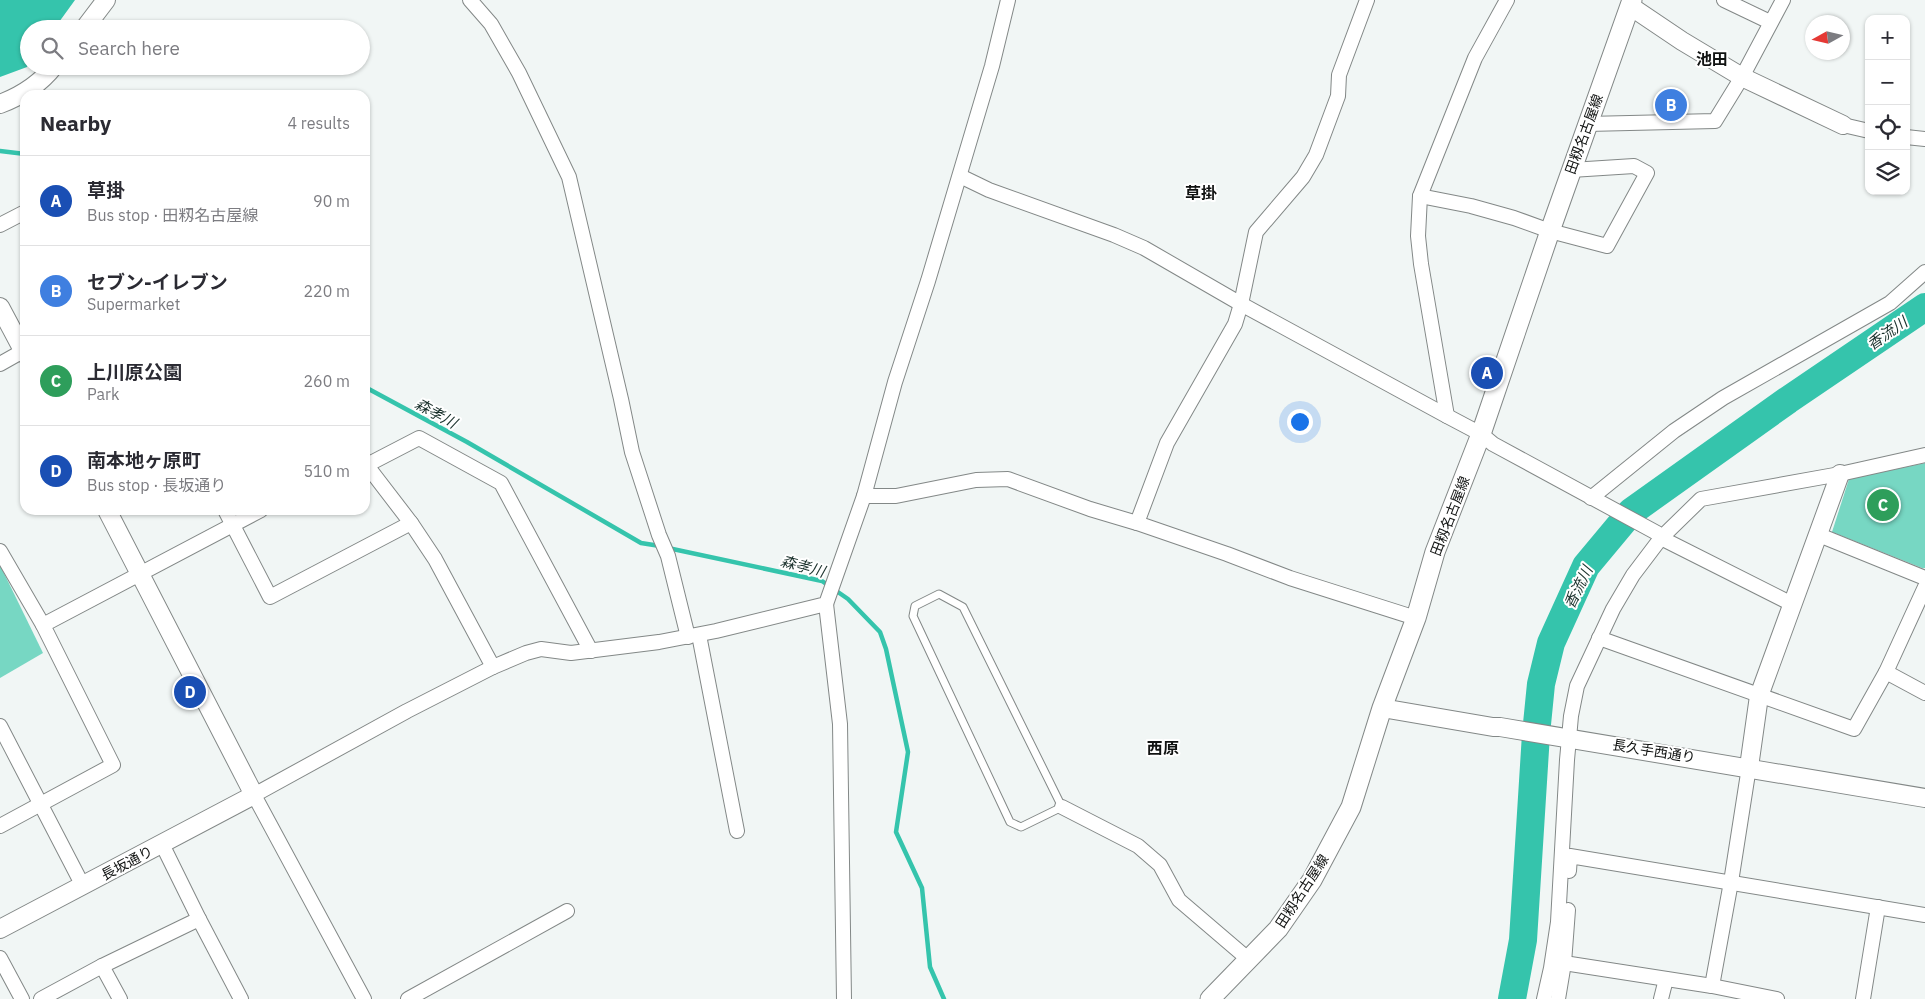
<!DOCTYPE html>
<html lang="en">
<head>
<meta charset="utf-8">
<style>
  :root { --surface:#fff; --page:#f7f7f7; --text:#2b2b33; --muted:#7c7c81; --line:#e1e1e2; --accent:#7c3aed }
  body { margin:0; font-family:"IBM Plex Sans","Noto Sans JP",sans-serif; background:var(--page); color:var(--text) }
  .controls { position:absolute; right:15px; top:15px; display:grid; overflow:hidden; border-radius:10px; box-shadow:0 1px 4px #0004 }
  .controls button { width:45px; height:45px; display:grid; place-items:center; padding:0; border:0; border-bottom:1px solid var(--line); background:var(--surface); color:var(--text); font:25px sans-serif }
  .compass { position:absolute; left:1805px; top:15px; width:45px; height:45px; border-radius:50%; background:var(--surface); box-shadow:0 1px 4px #0004; rotate:262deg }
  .you { position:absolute; left:1299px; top:421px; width:18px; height:18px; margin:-12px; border:4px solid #fff; border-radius:50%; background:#1a73e8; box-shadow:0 0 0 8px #1a73e833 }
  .badge { display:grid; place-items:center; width:32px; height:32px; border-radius:50%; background:var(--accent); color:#fff; font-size:16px; font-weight:700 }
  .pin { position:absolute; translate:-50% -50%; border:2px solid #fff; box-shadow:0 1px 5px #0006 }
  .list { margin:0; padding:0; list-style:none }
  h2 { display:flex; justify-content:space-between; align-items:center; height:65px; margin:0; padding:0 20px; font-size:21px }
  h2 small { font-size:16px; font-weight:400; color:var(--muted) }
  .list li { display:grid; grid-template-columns:32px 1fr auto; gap:15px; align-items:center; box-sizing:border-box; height:90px; padding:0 20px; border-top:1px solid var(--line) }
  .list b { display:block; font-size:19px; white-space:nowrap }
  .list p { margin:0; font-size:16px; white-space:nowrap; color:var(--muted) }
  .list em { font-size:16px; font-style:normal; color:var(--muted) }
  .icon { flex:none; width:28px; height:28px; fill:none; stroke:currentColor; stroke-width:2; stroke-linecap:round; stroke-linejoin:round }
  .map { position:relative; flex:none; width:1925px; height:999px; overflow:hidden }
  .search { position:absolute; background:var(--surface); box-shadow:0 1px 4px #0004; left:20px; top:20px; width:350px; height:55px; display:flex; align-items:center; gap:12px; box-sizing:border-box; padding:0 18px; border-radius:28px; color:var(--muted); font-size:19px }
  .panel { position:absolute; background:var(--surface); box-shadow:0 1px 4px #0004; left:20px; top:90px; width:350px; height:425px; border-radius:15px }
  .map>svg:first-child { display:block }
  .green { fill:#77d7c3 }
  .water { fill:#35c4ac }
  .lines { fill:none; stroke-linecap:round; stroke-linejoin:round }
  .stream { stroke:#35c4ac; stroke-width:4.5 }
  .river { stroke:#35c4ac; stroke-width:28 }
  .service-casing { stroke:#838887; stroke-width:9 }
  .minor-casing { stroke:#838887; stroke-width:16 }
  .tertiary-casing { stroke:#838887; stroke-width:20 }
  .secondary-casing { stroke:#838887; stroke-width:21 }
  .service { stroke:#fff; stroke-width:7 }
  .minor { stroke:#fff; stroke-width:14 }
  .tertiary { stroke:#fff; stroke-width:18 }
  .secondary { stroke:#fff; stroke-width:19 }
  .labels { text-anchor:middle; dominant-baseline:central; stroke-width:4; stroke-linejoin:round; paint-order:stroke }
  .street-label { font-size:14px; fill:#111312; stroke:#fff }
  .water-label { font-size:15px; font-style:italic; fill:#19302b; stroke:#fff }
  .quarter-label { font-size:16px; font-weight:bold; fill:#111312; stroke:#fff }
</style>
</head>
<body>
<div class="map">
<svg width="1925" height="999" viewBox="0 0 1925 999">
  <rect width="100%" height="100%" fill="#f1f6f5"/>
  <!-- green -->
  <g class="green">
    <polygon points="1925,463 1925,568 1922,568 1832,532 1849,479"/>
    <polygon points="0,565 43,653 0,678"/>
  </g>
  <!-- water -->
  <polygon class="water" points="0,0 75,0 54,29 29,29 29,64 27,67 0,77"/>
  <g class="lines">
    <!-- stream -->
    <g class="stream">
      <polyline points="0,151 25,154"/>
      <polyline points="365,387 467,442 641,543 660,546"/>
      <polyline points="668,548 822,581 848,599 880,632 886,649 908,752 896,832 922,888 930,967 944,999"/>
    </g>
    <!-- river -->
    <polyline class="river" points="1512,999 1523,940 1536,734 1541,684 1551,643 1586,566 1631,512 1788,400 1925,307"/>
    <defs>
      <polygon id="service" points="939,594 963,607 1062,807 1021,827 1010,822 913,616 915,606"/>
      <g id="minor">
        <polyline points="470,0 491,24 519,73 569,177 621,399 632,452 659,535 668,556 688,637"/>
        <polyline points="1724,0 1770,22"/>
        <polyline points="1587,124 1715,121 1742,77 1783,0"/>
        <polyline points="1843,125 1869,131"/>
        <polyline points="1906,137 1925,139"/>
        <polyline points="960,176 989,190 1114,235 1144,248 1241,304 1447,416 1481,434 1493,444 1657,533 1661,538 1792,604"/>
        <polyline points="1420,196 1471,206 1514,218 1550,231 1607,246 1647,173 1634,166 1571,170"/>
        <polyline points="0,225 25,212"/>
        <polyline points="0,364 23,351"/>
        <polyline points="1447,416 1421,264 1418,236 1420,196 1475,58 1507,0"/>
        <polyline points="365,463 411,523 435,559 493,667"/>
        <polyline points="365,466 419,438 501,483 591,651"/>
        <polyline points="864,496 896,496 976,480 1008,479 1090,509 1137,523 1227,554 1290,578 1416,618"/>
        <polyline points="1591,498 1674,431 1723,398 1890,303 1925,272"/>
        <polyline points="225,510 270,597 411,523"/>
        <polyline points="1137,523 1167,443 1235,324 1241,304 1256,232 1303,177 1316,155 1338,96 1339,75 1367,0"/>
        <polyline points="1819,535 1925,578"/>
        <polyline points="0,551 43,625"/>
        <polyline points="826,604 840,724 844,999"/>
        <polyline points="699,635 737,831"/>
        <polyline points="1599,638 1854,729 1886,672 1925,587"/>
        <polyline points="1886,672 1925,693"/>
        <polyline points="0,726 83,886"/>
        <polyline points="1062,807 1138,846 1160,865 1179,900 1248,959"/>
        <polyline points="0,826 113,765 43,625 261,510"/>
        <polyline points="1569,871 1570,856 1925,915"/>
        <polyline points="199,919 241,999"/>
        <polyline points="0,958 22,999"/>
        <polyline points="1564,963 1712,986 1777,999"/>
        <polyline points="102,966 120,999"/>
        <polyline points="1712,986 1731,882 1749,767"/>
        <polyline points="41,999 102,966 199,919 162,844"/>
        <polyline points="364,999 254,795 407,711 493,667 526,653 541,649 571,653 659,642 716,631 826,604 864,496 895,382 928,281 992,66 1008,0"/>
        <polyline points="408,999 567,911"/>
        <polyline points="1544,999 1551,968 1558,922 1567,760 1571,716 1577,686 1613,609 1633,575 1661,538 1701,499 1840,474 1925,455"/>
        <polyline points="1558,999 1564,963 1568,910"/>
        <polyline points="1661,999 1666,979"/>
        <polyline points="1863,999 1878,907"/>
      </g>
      <g id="tertiary">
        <polyline points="1630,6 1682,41 1742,77 1843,125"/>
        <polyline points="84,29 106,0"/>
        <path d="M0 104C21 96 40 84 54 66"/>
        <polyline points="0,307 25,354"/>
        <polyline points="1382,708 1493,727 1500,727 1925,798"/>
        <polyline points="1749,767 1759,696 1840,474"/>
        <polyline points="0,929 254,795 107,510"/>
      </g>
      <polyline id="secondary" points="1210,999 1278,929 1312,880 1351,807 1382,708 1416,618 1435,552 1481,434 1550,231 1632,0"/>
    </defs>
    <!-- service casing -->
    <use href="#service" class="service-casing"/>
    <!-- minor casing -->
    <use href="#minor" class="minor-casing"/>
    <!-- tertiary casing -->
    <use href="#tertiary" class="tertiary-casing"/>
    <!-- secondary casing -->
    <use href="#secondary" class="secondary-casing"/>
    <!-- service -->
    <use href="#service" class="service"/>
    <!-- minor -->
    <use href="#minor" class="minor"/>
    <!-- tertiary -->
    <use href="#tertiary" class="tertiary"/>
    <!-- secondary -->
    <use href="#secondary" class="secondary"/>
  </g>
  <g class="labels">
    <!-- street labels -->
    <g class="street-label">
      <text transform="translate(1584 134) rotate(-70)">田籾名古屋線</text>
      <text transform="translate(1450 516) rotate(-69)">田籾名古屋線</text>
      <text transform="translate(1654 751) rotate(9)">長久手西通り</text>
      <text transform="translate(127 863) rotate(-28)">長坂通り</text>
      <text transform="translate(1302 891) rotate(-57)">田籾名古屋線</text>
    </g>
    <!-- water labels -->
    <g class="water-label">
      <text transform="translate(1887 333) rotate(-35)">香流川</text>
      <text transform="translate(436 413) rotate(29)">森孝川</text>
      <text transform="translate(803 566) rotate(15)">森孝川</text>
      <text transform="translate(1578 587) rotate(-64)">香流川</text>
    </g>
    <!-- quarter labels -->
    <g class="quarter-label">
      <text x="1712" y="59">池田</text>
      <text x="1201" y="193">草掛</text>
      <text x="1163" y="748">西原</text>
    </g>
  </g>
</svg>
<div class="controls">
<button>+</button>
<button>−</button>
<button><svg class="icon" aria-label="locate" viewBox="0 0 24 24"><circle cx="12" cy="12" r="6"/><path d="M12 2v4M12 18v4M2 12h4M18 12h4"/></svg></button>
<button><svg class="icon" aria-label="layers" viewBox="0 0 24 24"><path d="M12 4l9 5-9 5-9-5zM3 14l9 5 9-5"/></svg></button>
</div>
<svg class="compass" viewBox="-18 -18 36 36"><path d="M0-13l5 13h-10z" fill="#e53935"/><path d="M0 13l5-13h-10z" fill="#7c7c81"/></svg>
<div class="you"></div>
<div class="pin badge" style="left:1487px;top:373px;background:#1a4fb4">A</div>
<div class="pin badge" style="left:1671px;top:105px;background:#3f7fe0">B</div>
<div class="pin badge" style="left:1883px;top:505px;background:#2e9e5b">C</div>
<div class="pin badge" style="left:190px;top:692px;background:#1a4fb4">D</div>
<div class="search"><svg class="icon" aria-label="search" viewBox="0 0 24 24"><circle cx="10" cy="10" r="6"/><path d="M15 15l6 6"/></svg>Search here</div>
<section class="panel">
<h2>Nearby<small>4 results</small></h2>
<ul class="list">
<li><span class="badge" style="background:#1a4fb4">A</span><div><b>草掛</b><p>Bus stop · 田籾名古屋線</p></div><em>90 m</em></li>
<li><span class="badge" style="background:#3f7fe0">B</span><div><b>セブン-イレブン</b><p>Supermarket</p></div><em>220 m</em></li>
<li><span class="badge" style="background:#2e9e5b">C</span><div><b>上川原公園</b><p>Park</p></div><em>260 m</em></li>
<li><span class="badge" style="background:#1a4fb4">D</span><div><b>南本地ヶ原町</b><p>Bus stop · 長坂通り</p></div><em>510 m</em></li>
</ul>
</section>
</div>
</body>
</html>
